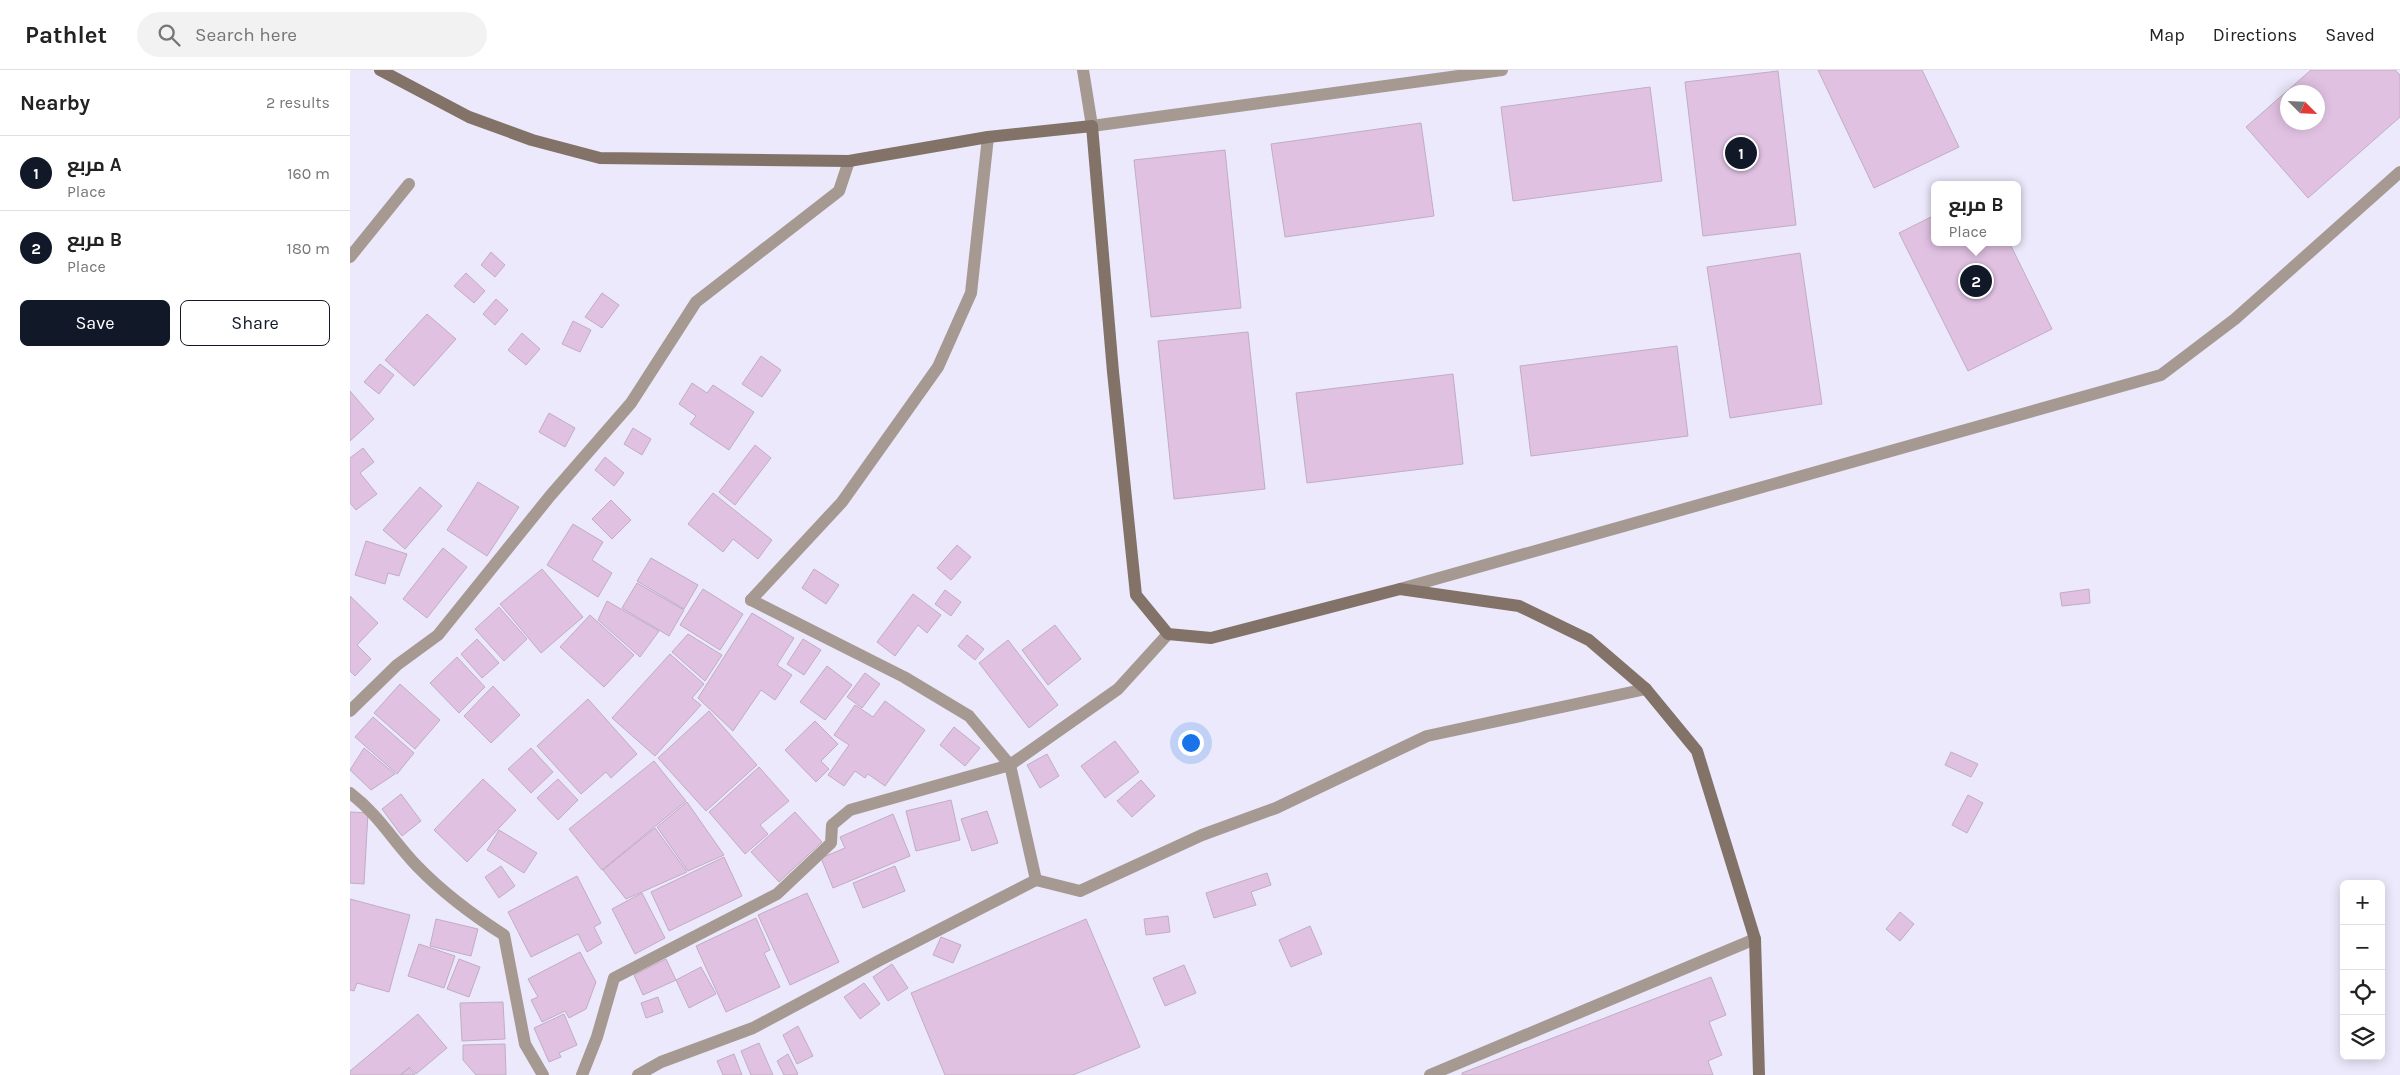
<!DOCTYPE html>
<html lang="en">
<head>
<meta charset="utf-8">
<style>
  :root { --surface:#fff; --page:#f2f2f2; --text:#222; --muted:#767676; --line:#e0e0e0; --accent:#111827 }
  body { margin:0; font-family:Karla,Cairo,sans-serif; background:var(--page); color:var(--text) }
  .controls { position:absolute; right:15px; bottom:15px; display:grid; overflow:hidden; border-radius:8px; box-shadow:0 2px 12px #0003 }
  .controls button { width:45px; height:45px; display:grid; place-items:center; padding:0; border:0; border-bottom:1px solid var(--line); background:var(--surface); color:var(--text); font:25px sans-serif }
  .compass { position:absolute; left:1930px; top:15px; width:45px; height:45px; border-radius:50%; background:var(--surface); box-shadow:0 2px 12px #0003; rotate:114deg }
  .you { position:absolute; left:840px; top:672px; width:18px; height:18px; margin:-12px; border:4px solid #fff; border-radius:50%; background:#1a73e8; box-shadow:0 0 0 8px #1a73e833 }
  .badge { display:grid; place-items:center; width:32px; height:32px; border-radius:50%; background:var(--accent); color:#fff; font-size:16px; font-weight:700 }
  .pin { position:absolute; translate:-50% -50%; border:2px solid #fff; box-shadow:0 1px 5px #0006 }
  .popup { position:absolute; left:1581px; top:111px; width:90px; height:65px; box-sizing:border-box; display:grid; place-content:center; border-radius:8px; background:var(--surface); filter:drop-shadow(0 1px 4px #0005); font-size:16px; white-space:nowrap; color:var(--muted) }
  .popup b { font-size:19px; color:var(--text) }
  .popup::after { content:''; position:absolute; left:50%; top:100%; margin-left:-10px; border:10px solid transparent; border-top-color:var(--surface) }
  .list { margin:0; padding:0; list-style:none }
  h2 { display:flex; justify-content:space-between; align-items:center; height:65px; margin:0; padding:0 20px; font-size:21px }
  h2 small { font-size:16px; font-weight:400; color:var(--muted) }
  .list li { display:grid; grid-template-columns:32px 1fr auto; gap:15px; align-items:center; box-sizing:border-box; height:75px; padding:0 20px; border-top:1px solid var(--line) }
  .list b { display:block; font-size:19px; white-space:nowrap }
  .list p { margin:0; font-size:16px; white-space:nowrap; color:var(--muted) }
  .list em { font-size:16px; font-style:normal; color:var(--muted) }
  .actions { display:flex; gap:10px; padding:15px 20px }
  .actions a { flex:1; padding:11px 0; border:1px solid var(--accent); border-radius:8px; text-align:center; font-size:18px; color:var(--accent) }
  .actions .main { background:var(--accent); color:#fff }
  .icon { flex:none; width:28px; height:28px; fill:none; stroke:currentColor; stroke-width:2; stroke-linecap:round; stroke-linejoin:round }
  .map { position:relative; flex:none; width:2050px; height:1005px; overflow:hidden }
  header { display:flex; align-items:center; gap:30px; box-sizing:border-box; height:70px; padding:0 25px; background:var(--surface); border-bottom:1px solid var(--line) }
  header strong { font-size:24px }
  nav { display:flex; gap:28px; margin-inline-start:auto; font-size:18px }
  .search { width:350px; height:45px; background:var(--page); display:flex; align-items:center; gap:12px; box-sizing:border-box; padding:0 18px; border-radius:28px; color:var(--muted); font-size:19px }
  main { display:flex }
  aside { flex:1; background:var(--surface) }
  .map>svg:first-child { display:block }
  .building { fill:#e0c1e2; stroke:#c1adc3; fill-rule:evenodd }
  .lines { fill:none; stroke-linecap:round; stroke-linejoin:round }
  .lane { stroke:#a59992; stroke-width:12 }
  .street { stroke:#a59992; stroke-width:12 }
  .secondary { stroke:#837267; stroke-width:12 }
</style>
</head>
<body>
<header>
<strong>Pathlet</strong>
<div class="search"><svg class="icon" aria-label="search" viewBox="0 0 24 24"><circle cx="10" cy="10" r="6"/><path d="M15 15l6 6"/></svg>Search here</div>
<nav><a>Map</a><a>Directions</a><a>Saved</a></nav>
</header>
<main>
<aside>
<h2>Nearby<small>2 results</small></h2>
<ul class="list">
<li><span class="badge">1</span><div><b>مربع A</b><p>Place</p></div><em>160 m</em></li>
<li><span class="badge">2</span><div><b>مربع B</b><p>Place</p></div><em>180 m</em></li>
</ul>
<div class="actions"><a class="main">Save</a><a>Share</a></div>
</aside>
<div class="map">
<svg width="2050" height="1005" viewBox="0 0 2050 1005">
  <rect width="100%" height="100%" fill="#ebe9fb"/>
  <!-- building -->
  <g class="building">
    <polygon points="1468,0 1572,0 1609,77 1524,118"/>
    <path d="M1961 0H2045L2050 5V47L1958 128 1896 57ZM1938 22H1968V52H1938Z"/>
    <polygon points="1428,1 1446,155 1353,166 1335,12"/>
    <polygon points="1300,17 1312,111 1163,131 1151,37"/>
    <polygon points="1071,53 1084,146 935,167 921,74"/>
    <polygon points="875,80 891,238 801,247 784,90"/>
    <polygon points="1585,145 1585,172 1659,172 1702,259 1618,301 1549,163"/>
    <polygon points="141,182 155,195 145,207 131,195"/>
    <polygon points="1450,183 1472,334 1380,348 1357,197"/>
    <polygon points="116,203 135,221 124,233 104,216"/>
    <polygon points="252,223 269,235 252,258 235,247"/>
    <polygon points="146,229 158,240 145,255 133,244"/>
    <polygon points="77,244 106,269 64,316 35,290"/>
    <polygon points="223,251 241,260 230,282 212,274"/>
    <polygon points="898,262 915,419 824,429 808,271"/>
    <polygon points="172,263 190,279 176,295 158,280"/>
    <polygon points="1327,276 1338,366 1181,386 1170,296"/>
    <polygon points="411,286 431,300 412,327 392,314"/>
    <polygon points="30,294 44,305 29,324 14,312"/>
    <polygon points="1103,304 1113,394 957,413 946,323"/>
    <polygon points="342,313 357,323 363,315 404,342 379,380 340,354 346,346 329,334"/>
    <polygon points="0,321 24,349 0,371"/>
    <polygon points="199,343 225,358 215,377 189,362"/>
    <polygon points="283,358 301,369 292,385 274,374"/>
    <polygon points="405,375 421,388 385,435 369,422"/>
    <polygon points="13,378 24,392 10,403 27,424 6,440 0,433 0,388"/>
    <polygon points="255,387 274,403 264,416 245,400"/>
    <polygon points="128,412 169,437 137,486 97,460"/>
    <polygon points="70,417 92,436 55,479 33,460"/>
    <polygon points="363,423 422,470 408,489 383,469 373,482 338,454"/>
    <polygon points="261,430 281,450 262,469 242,449"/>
    <polygon points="223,454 253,472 242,490 262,503 248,527 197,495"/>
    <polygon points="16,471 57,484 49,506 38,503 35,514 5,505"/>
    <polygon points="607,475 621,487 601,510 587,498"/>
    <polygon points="93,478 117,497 77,548 53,529"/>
    <polygon points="301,488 348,515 334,539 287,511"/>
    <polygon points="192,499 233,547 191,583 150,534"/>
    <polygon points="464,499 489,515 476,534 452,518"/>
    <polygon points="287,513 334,540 319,566 272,538"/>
    <polygon points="353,519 393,544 370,580 330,555"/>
    <polygon points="1739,519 1740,533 1712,536 1710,523"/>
    <polygon points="595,520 611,532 601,546 585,534"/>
    <polygon points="563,524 591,545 577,563 568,555 545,586 527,572"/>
    <polygon points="0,526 28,553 7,575 21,589 5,606 0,601"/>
    <polygon points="257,531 309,561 290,587 248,550"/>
    <polygon points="149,537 177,569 154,591 125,559"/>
    <polygon points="402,543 444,568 427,595 442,605 425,630 411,620 383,661 348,628"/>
    <polygon points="240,545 284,585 254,617 210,577"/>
    <polygon points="705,555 731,589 698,615 672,580"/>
    <polygon points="338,564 372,585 355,611 322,582"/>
    <polygon points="617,565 634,579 625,590 608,576"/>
    <polygon points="127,569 149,593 132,608 111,584"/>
    <polygon points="453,569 471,580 454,605 437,594"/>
    <polygon points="658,570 708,635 679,658 629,593"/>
    <polygon points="320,584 354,614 342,628 351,635 305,686 262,648"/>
    <polygon points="107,587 135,617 109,643 80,613"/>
    <polygon points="477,596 502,615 475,650 450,632"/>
    <polygon points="515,603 530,614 512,638 497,627"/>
    <polygon points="50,614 90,650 65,679 24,643"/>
    <polygon points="143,616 170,645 141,673 114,646"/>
    <polygon points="238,629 287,684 261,708 256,702 231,724 187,676"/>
    <polygon points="535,631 575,660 535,716 518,704 515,708 505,701 494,716 478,705 499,675 484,665 505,635 523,647"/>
    <polygon points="359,641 407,695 356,741 308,688"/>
    <polygon points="23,647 64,683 47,704 5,667"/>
    <polygon points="465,651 488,674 471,691 479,699 466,712 435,680"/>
    <polygon points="604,657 630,678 615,696 590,675"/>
    <polygon points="765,671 789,702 755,728 731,696"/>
    <polygon points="14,678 45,704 21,720 0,700"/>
    <polygon points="181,678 203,702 181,723 158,699"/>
    <polygon points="1601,682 1628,694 1621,707 1595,695"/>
    <polygon points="697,684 709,706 690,718 677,695"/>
    <polygon points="304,691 336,731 252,800 219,759"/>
    <polygon points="409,697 439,731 410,755 418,764 395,784 359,742"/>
    <polygon points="133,709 166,740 117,792 84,760"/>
    <polygon points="208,709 228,730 208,750 187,728"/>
    <polygon points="791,710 805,726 782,747 767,731"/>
    <polygon points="51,724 71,751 52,766 32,739"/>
    <polygon points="1618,725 1633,733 1617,763 1602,755"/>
    <polygon points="601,730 610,770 566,781 556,741"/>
    <polygon points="337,732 374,785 338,801 307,757"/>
    <polygon points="637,741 648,773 622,781 611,749"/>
    <polygon points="0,742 18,743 14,814 0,813"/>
    <polygon points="445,742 472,772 429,812 401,782"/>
    <polygon points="543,744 560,786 483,818 471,788 495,778 490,767"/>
    <polygon points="305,758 337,802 276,829 253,800"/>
    <polygon points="149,760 187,783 174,803 137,780"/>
    <polygon points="374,787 392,826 319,861 301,822"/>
    <polygon points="151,796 165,816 149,828 135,807"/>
    <polygon points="545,796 555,821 513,838 503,813"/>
    <polygon points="917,803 921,815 901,822 906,835 864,848 856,823"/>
    <polygon points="227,806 251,853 244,857 252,873 237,882 228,864 181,887 158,842"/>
    <polygon points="292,823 315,868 285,884 262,839"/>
    <polygon points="457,823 489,892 440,915 408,845"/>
    <polygon points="0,829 60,845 39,922 7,913 4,921 0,920"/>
    <polygon points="1550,842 1564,854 1550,871 1536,859"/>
    <polygon points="818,846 820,862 796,865 794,849"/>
    <polygon points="406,848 420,880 414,883 430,917 376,942 346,876"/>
    <polygon points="86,849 128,859 121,886 80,876"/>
    <polygon points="736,849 790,977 723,1005 595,1005 561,923"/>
    <polygon points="960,856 972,884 941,897 929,870"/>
    <polygon points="591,867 611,875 603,893 583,885"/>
    <polygon points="69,874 105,886 94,918 58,906"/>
    <polygon points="230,882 246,912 236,939 219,948 215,941 192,952 181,930 188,927 178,909"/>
    <polygon points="109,889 130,897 119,927 97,919"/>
    <polygon points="316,889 326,910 293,925 284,905"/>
    <polygon points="542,894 558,918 538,931 523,907"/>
    <polygon points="834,895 846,923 815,936 803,908"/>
    <polygon points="351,897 366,924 339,938 326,910"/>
    <polygon points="1361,907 1376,945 1359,952 1372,985 1358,991 1363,1005 1112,1005 1112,1003"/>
    <polygon points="514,913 530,934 510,949 494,927"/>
    <polygon points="308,927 313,942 296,948 291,933"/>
    <polygon points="153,932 155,969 112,971 110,933"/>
    <polygon points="68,944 97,978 66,1004 60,997 50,1005 0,1005 0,1001"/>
    <polygon points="214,944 227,975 209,983 211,987 199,992 184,958"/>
    <polygon points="448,956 463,986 447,994 433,965"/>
    <polygon points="409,973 423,1005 401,1005 391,981"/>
    <polygon points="155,974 156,1005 126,1005 113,990 113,975"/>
    <polygon points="384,984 392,1005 373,1005 367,991"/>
    <polygon points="438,984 448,1004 446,1005 434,1005 427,991"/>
    <polygon points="59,998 65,1005 51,1005"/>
  </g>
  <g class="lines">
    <!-- lane -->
    <g class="lane">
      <polyline points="0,187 59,114"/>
      <polyline points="401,530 492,432 588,297 621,223 638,67"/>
      <polyline points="288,1005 311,992 403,958 532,889 686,810 730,821 852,765 926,738 1077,666 1296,619"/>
      <polyline points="1080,1005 1405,869"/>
    </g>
    <!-- street -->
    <g class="street">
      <polyline points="733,0 742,56"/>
      <polyline points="742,56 1152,0"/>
      <polyline points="1050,519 1811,305 1885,249 2050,102"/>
      <polyline points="401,530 554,607 619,646 660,695 686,810"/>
      <polyline points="0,641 47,595 88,565 200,426 281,333 346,232 489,121 499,91"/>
      <path d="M0 723C29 745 43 771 67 796 94 824 121 844 154 865L175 974 193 1005"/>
      <polyline points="232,1005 247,967 264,908 427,824 481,773 482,755 500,740 660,695 768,619 818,564"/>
    </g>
    <!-- secondary -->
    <polyline class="secondary" points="30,0 119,47 182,70 250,88 499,91 638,67 742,56 763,302 786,525 818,564 861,568 1050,519 1169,536 1239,570 1296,619 1347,681 1405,869 1409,1005"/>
  </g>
</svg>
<div class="controls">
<button>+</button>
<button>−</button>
<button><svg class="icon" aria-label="locate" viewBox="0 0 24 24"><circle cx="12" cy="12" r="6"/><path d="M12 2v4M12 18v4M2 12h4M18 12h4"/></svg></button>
<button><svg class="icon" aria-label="layers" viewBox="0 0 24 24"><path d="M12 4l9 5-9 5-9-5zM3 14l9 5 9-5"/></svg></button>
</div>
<svg class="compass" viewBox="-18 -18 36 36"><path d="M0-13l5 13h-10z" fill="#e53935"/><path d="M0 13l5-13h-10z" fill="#767676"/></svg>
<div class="you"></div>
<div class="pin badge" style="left:1391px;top:83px">1</div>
<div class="pin badge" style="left:1626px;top:211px">2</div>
<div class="popup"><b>مربع B</b>Place</div>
</div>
</main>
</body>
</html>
